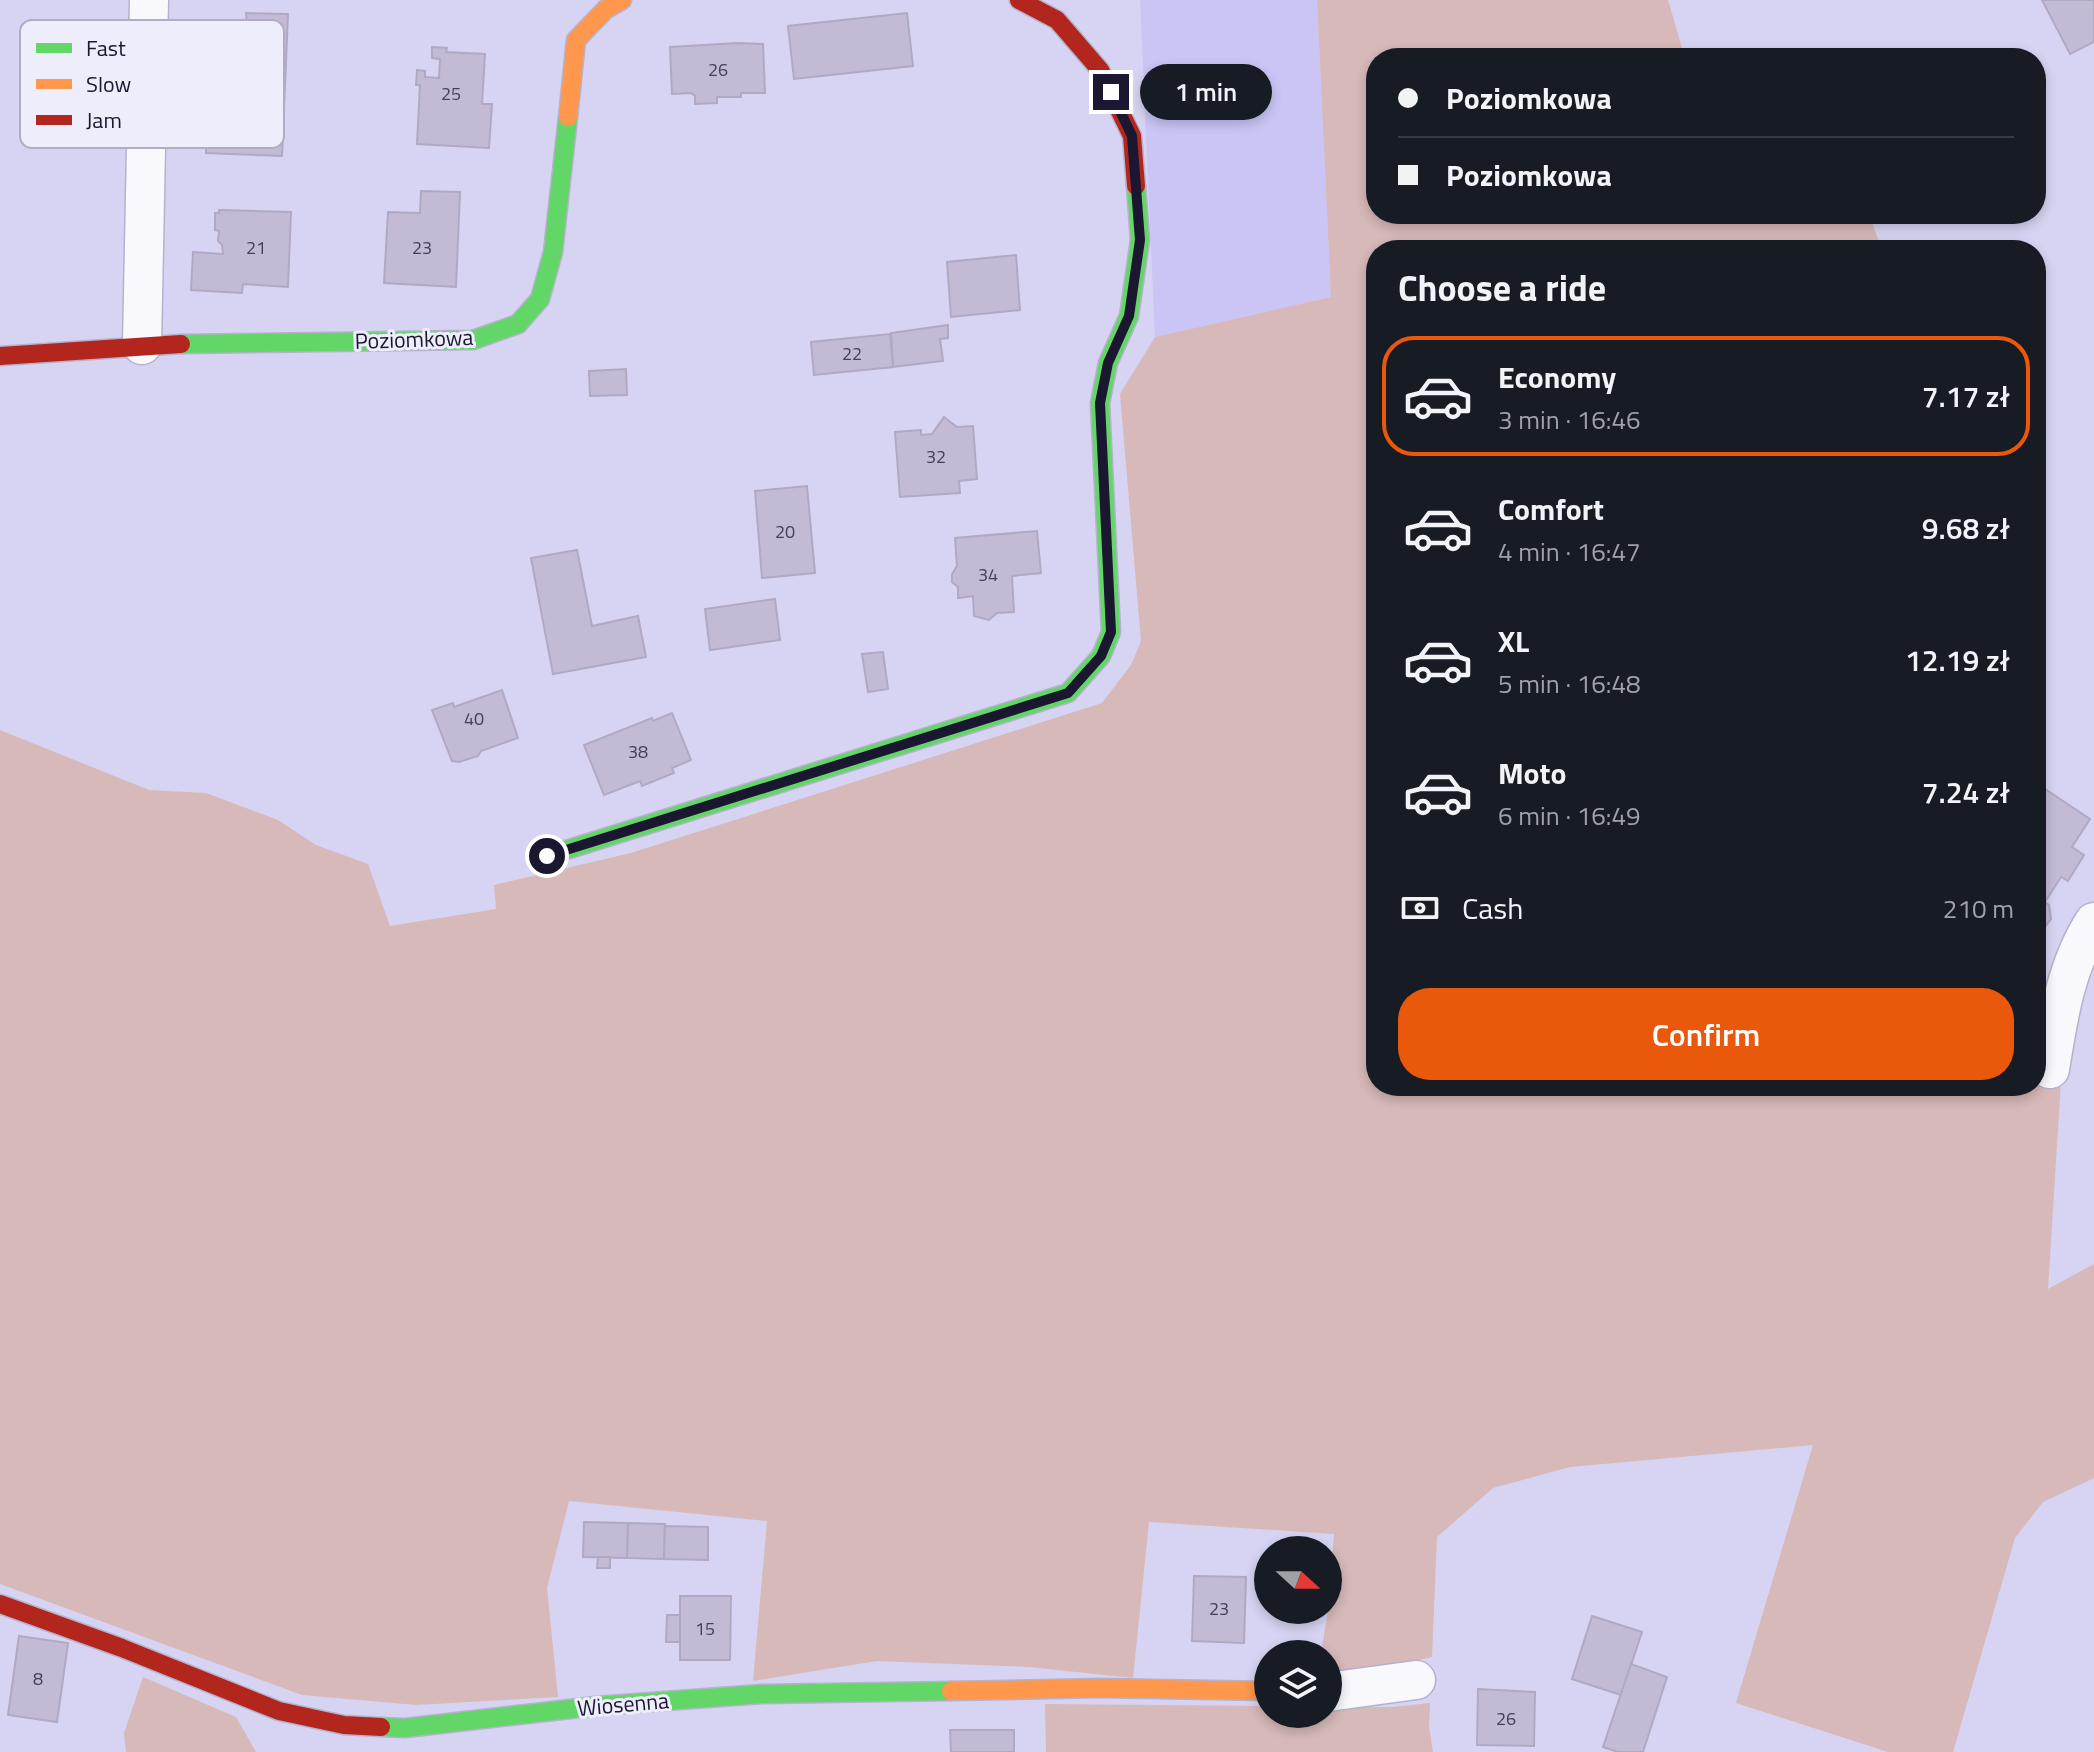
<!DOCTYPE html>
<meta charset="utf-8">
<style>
body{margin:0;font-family:"Titillium Web",sans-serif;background:#20242c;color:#f1f3f6;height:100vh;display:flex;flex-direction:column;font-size:30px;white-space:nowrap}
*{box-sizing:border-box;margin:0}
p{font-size:26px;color:#9ea1a6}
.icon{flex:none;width:44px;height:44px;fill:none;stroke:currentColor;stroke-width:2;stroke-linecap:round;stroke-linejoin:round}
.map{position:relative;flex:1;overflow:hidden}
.drawer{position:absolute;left:1366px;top:240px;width:680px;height:856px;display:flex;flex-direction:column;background:#171b24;border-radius:32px;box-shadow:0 4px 12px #0003}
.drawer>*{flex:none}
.hud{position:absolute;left:1366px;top:48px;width:680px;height:176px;border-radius:32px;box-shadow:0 4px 12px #0003;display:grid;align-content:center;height:176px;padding:0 32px;background:#171b24}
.needle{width:52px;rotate:111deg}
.buttons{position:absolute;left:1254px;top:1536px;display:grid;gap:16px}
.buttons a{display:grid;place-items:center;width:88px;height:88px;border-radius:50%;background:#171b24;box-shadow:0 4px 12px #0003;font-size:40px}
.end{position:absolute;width:36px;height:36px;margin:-18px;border:10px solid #1b1730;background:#fff;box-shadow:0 0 0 4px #fff}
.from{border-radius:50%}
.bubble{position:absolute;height:56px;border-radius:28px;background:#171b24;box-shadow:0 4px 12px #0003;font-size:26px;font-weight:600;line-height:56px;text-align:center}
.hud b{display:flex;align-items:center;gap:28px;height:76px;font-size:30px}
.hud b+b{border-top:2px solid #363941}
.hud i{width:20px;height:20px;background:#f1f3f6}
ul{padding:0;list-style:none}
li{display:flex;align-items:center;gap:24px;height:120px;margin:0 16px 12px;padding:0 16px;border:4px solid transparent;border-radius:32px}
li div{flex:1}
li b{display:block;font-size:30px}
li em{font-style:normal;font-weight:600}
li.on{border-color:#ea580c}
li>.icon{width:72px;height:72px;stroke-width:1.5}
h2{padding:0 32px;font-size:36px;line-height:96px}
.pay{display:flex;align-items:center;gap:20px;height:88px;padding:0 32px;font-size:30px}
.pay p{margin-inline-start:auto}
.button{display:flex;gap:16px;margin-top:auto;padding:16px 32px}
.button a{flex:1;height:92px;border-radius:32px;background:#ea580c;color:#fff;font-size:32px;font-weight:600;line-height:92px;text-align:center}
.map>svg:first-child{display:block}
.built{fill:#cac5f5}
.green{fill:#d6b9b8}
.building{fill:#c3bbd6;stroke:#b1a9c2;stroke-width:2}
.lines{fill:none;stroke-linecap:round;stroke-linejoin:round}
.street-casing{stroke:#b5b2cc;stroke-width:41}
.fast-casing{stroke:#b5b2cc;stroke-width:21}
.slow-casing{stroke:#b5b2cc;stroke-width:21}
.jam-casing{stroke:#b5b2cc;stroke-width:21}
.street{stroke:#f9f9fd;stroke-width:38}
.fast{stroke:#63d668;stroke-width:18}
.slow{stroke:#ff974d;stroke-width:18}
.jam{stroke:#b3261e;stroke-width:18}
.route{stroke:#1b1730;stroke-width:10}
.labels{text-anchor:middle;stroke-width:6;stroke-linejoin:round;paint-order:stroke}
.number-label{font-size:18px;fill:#45405a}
.street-label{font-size:22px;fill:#1b1730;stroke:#eeedfc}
.key{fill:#eeedfc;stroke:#afadbf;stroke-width:2}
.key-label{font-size:22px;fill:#1b1730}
</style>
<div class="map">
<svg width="2094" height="1752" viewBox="0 0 2094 1752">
<rect width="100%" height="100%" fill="#d6d4f2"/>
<polygon class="built" points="1140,0 1317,0 1331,297 1155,337"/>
<g class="green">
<polygon points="1317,0 1668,0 1685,58 1376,58 1376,214 1869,214 1882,250 1376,250 1376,1086 2036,1086 2036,1065 2061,1080 2048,1289 2094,1264 2094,1478 2043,1502 2015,1538 1953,1752 1888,1752 1736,1703 1813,1445 1570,1467 1493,1488 1437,1537 1432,1657 1328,1681 1328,1654 1321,1654 1328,1610 1334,1534 1149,1522 1133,1678 1029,1667 877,1661 753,1681 767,1521 569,1501 547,1588 558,1697 416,1705 302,1695 0,1584 0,730 149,790 206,793 278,820 316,845 368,864 390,926 496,909 494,885 631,853 1102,703 1131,665 1141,641 1120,394 1155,337 1331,297"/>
<polygon points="143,1677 236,1717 256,1752 126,1752 124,1733"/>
<polygon points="1430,1703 1429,1727 1433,1752 1046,1752 1045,1704 1268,1706 1268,1714 1328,1714 1328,1707 1393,1707"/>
</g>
<g class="building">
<polygon points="2042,0 2094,0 2094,42 2070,54"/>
<polygon points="246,13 288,14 282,156 206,153 207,88 220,87 223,21 247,24"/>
<polygon points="907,13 913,66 794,79 788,26"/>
<polygon points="738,43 763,44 765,93 741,93 741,97 717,97 717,103 695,104 695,96 691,93 672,94 670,47"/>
<polygon points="432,47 447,48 446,52 485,54 482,104 492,104 489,148 417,144 420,85 416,85 417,70 425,71 425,77 439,78 440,59 432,58"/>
<polygon points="421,191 460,192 456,287 384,283 388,212 420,213"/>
<polygon points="219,210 291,212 288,287 243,284 242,293 191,290 193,252 223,254 222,245 218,241 219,231 215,230 215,213 219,213"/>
<polygon points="1016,255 1020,310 951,317 947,262"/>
<polygon points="948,325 948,338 940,339 943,361 893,367 891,333"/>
<polygon points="890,334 893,367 814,375 811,342"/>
<polygon points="626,369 627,395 590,396 589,371"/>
<polygon points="944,417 957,427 973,426 977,479 959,481 960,493 900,497 895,432 921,430 921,435 932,434"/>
<polygon points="807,486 815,573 762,578 755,491"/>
<polygon points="1037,531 1041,573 1012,576 1014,612 997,613 989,620 974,616 973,596 958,598 958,587 952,582 952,574 957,566 955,538"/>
<polygon points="577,550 592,626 638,616 646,657 553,674 531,558"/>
<polygon points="775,599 780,640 710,650 705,609"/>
<polygon points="883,652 888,689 868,692 862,654"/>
<polygon points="502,690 518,738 481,751 478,756 459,762 452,761 432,710 453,703 454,707"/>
<polygon points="672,713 691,760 672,768 674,773 642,786 640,781 604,795 584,745 652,718 653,721"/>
<polygon points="2036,783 2090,819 2072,847 2084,855 2068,881 2061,877 2045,902 2049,905 2051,919 2044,928 2036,930"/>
<polygon points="584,1522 628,1523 627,1558 583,1557"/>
<polygon points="628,1523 665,1524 664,1559 627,1558"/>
<polygon points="665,1526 708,1527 708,1560 664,1559"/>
<polygon points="598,1557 610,1557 610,1568 597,1568"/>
<polygon points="1194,1576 1246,1577 1244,1643 1192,1641"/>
<polygon points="680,1596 731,1596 730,1660 680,1660"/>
<polygon points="667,1615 680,1615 680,1642 666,1642"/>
<polygon points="1592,1616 1642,1632 1621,1695 1572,1679"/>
<polygon points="19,1636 68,1643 57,1722 8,1715"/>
<polygon points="1631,1664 1667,1677 1643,1752 1618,1752 1603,1747"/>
<polygon points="1478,1689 1535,1692 1534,1746 1477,1745"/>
<polygon points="950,1730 1014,1730 1014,1752 951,1752"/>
</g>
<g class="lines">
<g class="street-casing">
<g id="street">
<polyline points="142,345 149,0"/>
<path d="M2050,1069c8,-50 16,-104 44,-147"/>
<polyline points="1328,1692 1416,1680"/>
</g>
</g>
<g class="fast-casing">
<g id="fast">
<polyline points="181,344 473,340 518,324 540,299 553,252 568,117"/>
<polyline points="547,856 1068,693 1101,656 1111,632 1100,403 1108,363 1129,316 1140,240 1136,186"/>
<polyline points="381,1727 405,1728 596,1706 762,1694 951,1691"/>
</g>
</g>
<g class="slow-casing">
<g id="slow">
<polyline points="568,117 576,40 606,9 622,0"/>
<polyline points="951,1691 1099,1688 1268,1691"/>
</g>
</g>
<g class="jam-casing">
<g id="jam">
<polyline points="1019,0 1057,20 1100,70 1132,136 1136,186"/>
<polyline points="0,356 181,344"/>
<polyline points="0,1604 122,1648 279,1711 344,1725 381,1727"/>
</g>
</g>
<use href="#street" class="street"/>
<use href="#fast" class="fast"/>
<use href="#slow" class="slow"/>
<use href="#jam" class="jam"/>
</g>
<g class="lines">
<polyline class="route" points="547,856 1068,693 1101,656 1111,632 1100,403 1108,363 1129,316 1140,240 1132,136 1111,92"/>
</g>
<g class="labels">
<g class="number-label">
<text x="718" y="76">26</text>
<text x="451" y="100">25</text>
<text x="256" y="254">21</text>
<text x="422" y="254">23</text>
<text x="852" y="360">22</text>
<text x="936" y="463">32</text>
<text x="785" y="538">20</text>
<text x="988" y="581">34</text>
<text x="474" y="725">40</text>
<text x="638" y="758">38</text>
<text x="1219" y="1615">23</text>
<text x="705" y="1635">15</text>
<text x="38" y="1685">8</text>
<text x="1506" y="1725">26</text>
</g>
<g class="street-label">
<text transform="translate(414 339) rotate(-2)" y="8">Poziomkowa</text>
<text transform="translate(623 1704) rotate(-5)" y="8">Wiosenna</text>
</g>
</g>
<rect x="20" y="20" width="264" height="128" rx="12" class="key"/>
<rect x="36" y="43" width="36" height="10" fill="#63d668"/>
<rect x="36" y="79" width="36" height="10" fill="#ff974d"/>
<rect x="36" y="115" width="36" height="10" fill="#b3261e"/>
<g class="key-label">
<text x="86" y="56">Fast</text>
<text x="86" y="92">Slow</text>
<text x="86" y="128">Jam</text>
</g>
</svg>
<div class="buttons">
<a><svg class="needle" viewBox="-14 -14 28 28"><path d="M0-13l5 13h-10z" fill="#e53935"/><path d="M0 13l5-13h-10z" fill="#9ea1a6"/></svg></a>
<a><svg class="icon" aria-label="layers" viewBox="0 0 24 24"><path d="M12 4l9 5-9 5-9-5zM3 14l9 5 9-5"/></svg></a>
</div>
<i class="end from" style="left:547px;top:856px"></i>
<i class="end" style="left:1111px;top:92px"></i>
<div class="bubble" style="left:1140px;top:64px;width:132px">1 min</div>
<div class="hud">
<b><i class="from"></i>Poziomkowa</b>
<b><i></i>Poziomkowa</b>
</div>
<section class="drawer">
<h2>Choose a ride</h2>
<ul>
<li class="on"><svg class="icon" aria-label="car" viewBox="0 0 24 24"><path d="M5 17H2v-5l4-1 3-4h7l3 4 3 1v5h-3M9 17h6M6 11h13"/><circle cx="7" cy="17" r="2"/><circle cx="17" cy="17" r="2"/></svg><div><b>Economy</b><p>3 min · 16:46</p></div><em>7.17 zł</em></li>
<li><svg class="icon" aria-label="car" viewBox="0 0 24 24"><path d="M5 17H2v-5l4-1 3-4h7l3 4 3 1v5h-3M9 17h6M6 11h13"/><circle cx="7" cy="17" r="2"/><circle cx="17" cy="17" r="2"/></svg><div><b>Comfort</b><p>4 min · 16:47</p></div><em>9.68 zł</em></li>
<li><svg class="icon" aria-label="car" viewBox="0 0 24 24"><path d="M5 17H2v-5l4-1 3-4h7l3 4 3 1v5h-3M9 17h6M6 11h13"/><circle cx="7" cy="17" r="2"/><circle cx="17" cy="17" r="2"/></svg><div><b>XL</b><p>5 min · 16:48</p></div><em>12.19 zł</em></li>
<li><svg class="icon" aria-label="car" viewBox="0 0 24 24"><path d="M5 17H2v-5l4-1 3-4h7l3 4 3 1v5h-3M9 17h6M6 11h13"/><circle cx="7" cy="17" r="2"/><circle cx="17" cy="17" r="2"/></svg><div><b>Moto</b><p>6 min · 16:49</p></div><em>7.24 zł</em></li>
</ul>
<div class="pay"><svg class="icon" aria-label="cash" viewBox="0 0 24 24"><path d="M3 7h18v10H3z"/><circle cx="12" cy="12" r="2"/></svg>Cash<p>210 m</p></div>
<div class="button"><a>Confirm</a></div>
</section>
</div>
